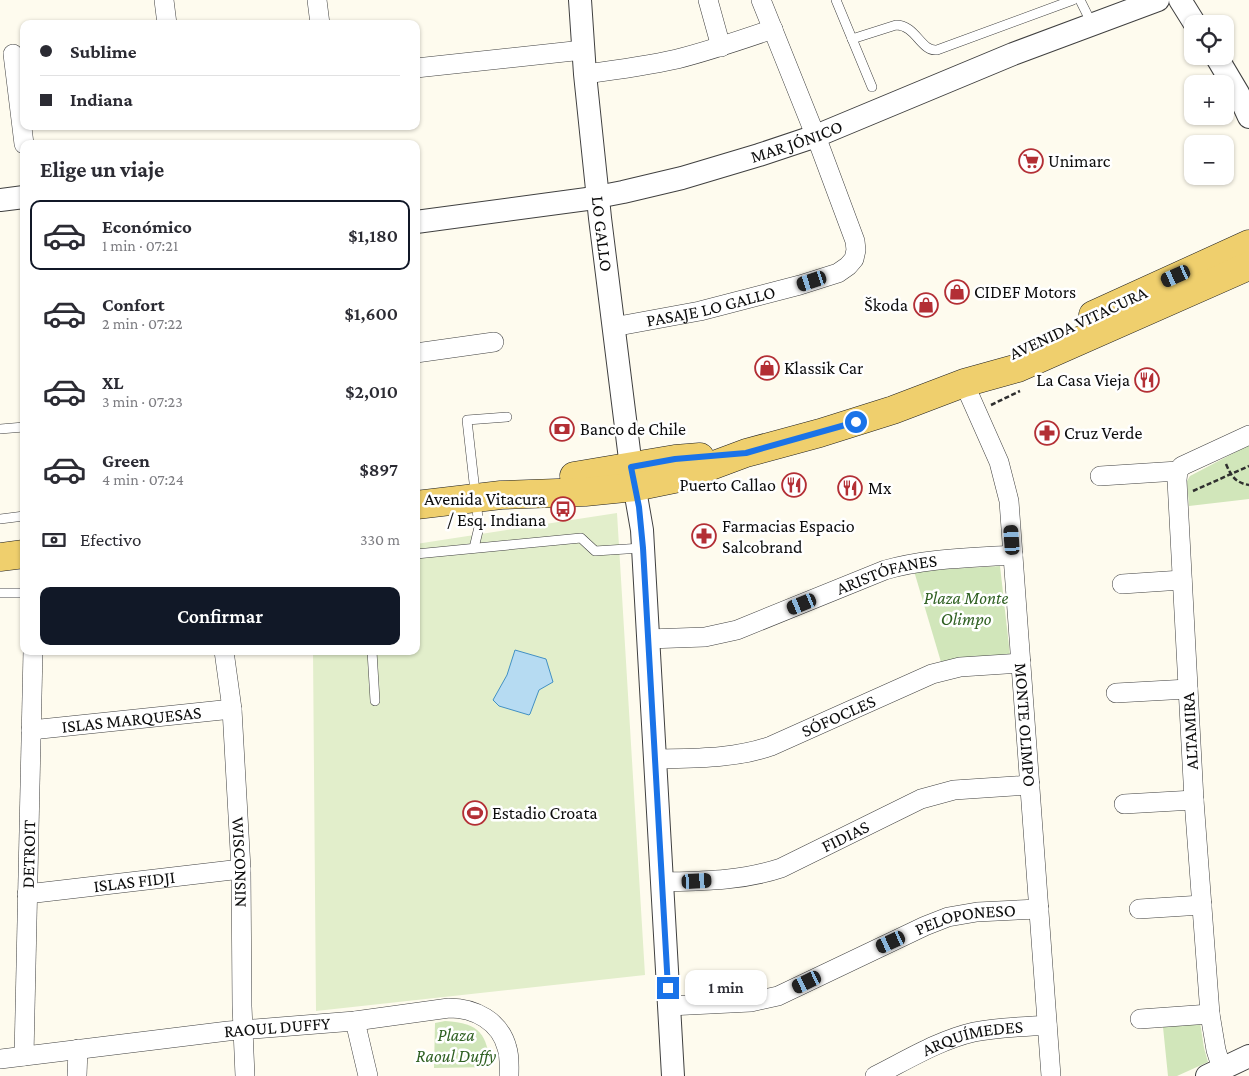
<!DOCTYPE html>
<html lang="es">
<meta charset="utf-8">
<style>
body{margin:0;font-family:"Crimson Pro",serif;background:#f7f7f7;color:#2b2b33;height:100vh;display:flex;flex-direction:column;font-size:19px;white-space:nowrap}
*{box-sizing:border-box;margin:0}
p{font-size:16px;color:#7c7c81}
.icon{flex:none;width:28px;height:28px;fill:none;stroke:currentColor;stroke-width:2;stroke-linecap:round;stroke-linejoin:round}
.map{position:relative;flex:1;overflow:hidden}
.drawer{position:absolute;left:20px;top:140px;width:400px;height:515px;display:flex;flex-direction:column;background:#fff;border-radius:10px;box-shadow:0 1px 4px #0004}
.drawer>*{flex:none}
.guide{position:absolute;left:20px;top:20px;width:400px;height:110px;border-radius:10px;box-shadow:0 1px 4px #0004;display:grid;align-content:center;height:110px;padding:0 20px;background:#fff}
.fabs{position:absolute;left:1184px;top:15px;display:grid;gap:10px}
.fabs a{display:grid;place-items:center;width:50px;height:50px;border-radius:10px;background:#fff;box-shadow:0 1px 4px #0004;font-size:25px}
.end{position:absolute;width:22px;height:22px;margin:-11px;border:6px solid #1a73e8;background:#fff;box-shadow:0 0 0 2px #fff}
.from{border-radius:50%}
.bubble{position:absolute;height:35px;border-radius:10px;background:#fff;box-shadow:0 1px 4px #0004;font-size:16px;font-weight:600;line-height:35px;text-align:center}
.car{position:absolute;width:15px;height:30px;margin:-15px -8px;border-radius:6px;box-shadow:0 0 4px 1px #0007;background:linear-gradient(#222 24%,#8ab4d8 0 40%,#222 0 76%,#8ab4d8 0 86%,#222 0)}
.guide b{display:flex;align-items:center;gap:18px;height:48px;font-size:19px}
.guide b+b{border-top:1px solid #e1e1e2}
.guide i{width:12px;height:12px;background:#2b2b33}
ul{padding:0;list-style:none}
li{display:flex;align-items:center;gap:15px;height:70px;margin:0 10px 8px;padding:0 10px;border:2px solid transparent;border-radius:10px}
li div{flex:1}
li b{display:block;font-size:19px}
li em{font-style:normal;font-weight:600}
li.on{border-color:#111827}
li>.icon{width:45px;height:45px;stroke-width:1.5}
h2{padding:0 20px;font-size:22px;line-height:60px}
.pay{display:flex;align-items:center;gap:12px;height:55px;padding:0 20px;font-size:19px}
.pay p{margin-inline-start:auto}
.action{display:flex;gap:10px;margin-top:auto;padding:10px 20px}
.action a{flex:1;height:58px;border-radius:10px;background:#111827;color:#fff;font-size:20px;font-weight:600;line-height:58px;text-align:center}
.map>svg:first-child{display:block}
.green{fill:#d1e6ba}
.pitch{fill:#e2eecb}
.water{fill:#b6dbf2;stroke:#4290c3}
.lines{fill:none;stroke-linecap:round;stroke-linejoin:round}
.service-casing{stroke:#404040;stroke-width:10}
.minor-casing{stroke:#404040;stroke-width:20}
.tertiary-casing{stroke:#404040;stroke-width:24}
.primary-casing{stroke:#1e1e1e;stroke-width:29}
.path{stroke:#2f2f2f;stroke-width:2.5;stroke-dasharray:5 2.5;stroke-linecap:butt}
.service{stroke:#fff;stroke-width:9}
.minor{stroke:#fff;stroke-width:19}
.tertiary{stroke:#fff;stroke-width:22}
.primary{stroke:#efcf6d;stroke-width:28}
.route{stroke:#1a73e8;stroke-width:6}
.labels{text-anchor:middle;stroke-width:5;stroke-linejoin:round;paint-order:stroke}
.street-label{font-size:18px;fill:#0d0d0d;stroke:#fff}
.poi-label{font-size:18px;fill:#0d0d0d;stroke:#fff;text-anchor:start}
.park-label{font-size:18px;font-style:italic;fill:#2f6022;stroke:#fff}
</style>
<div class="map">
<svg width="1249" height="1076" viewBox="0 0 1249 1076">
<rect width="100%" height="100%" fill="#fefbee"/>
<g class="green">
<polygon points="1249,445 1249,499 1189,506 1187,481 1190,476"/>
<polygon points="1000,566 1010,655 941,662 914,571"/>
<path d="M445,1021c36,2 41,13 46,46l-57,1 1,-45z"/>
<polygon points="1200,1022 1204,1048 1208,1062 1177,1076 1168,1076 1163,1027"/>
</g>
<polygon class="pitch" points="617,513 645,975 316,1011 313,651 416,651 416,544"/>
<polygon class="water" points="515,650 546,659 553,682 539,690 530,714 529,715 499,706 493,700 507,675"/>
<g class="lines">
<g class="service-casing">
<g id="service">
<polyline points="836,0 872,87"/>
<polyline points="1080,0 1092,24"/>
<path d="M852,39l44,-14c20,0 25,27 41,25l136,-50"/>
<polyline points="0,429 24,427"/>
<polyline points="0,519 24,516"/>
<polyline points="474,548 479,527 467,420 507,417"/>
<polyline points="416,554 581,538 595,551 642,548"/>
<polyline points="0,593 24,593"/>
<polyline points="372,651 375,701"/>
</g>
</g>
<g class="minor-casing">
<g id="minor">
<polyline points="164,0 167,24"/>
<polyline points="317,0 320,24"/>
<polyline points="708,0 721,47"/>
<polyline points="13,54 24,144"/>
<polyline points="416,68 583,50"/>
<path d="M585,74c31,-4 61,-8 92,-15 32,-8 64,-19 96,-30"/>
<path id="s1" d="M613,327l87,-16 100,-26 38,-12 10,-7 6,-7 2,-9 -1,-9 -35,-94 -59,-147"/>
<polyline points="416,353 494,342"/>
<path id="s2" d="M964,383l35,79 10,39 42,575"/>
<polyline points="1100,476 1178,471"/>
<polyline points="1122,584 1182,580"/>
<path id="s3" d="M648,639l57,-2 32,-7 148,-60c42,-12 85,-12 128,-15"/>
<path id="s4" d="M224,651l8,58 9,160 1,137 3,70"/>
<polyline points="1116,693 1188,689"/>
<path id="s5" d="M31,730l201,-21"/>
<path id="s6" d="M655,759c39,-1 79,0 116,-13l161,-72 28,-7 61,-4"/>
<polyline points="1124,804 1194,800"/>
<path id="s7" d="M662,882c40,-1 80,-1 119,-14l140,-69 33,-9 76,-5"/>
<path id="s8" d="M27,894l214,-25"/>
<polyline points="1139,909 1202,905"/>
<path id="s9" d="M669,1006l82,-4 27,-6 147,-70 23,-9 29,-5 62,-3"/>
<polyline points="1140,1019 1210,1014"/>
<polyline points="355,1021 368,1076"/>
<path id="s10" d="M24,1056l9,-405"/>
<path id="s11" d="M0,1059l228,-28 127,-10 94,-13c26,0 51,13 58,40 3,9 2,19 2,28"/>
<polyline points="1222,1069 1216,1050 1210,1014 1194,800 1177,480 1178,471 1182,466 1249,435"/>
<polyline points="77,1076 78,1049"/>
<path id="s12" d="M875,1076c32,-16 64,-36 99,-44 24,-5 49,-5 73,-7"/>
</g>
</g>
<g class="tertiary-casing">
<g id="tertiary">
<path id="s13" d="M580,0l5,74 15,144 31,249 11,63 31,546"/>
<polyline points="1180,0 1195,24"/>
<polyline points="1216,56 1238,93 1249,117"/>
<polyline points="0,200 24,197"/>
<path id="s14" d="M416,222l171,-23 36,-7 59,-14 77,-23 57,-19 197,-82 145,-54"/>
<polyline points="1207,1076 1249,1056"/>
</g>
</g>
<g class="primary-casing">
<g id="primary">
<polyline points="1093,315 1249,244"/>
<polyline points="574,476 675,459 700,457"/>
<polyline points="416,505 501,495 585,492 635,487 679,478 746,453 820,433 893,410 964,383 1018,368 1249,266"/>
<polyline points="0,557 24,554"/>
</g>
</g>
<g class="path">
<polyline points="991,405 1020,391"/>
<path d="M1226,464c5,12 10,19 23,21"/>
<polyline points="1193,491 1249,466"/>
</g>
<use href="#service" class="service"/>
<use href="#minor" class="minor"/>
<use href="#tertiary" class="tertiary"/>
<use href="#primary" class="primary"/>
</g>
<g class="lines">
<polyline class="route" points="668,988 643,548 639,507 631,467 675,459 746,453 856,422"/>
</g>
<defs>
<g id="supermarket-ring" transform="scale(1.25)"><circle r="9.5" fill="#fff" stroke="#b32f35" stroke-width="1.5"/><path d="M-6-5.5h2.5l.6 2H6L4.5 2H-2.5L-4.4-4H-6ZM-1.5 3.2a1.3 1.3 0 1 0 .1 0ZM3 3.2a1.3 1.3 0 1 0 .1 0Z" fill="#b32f35"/></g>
<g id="shop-ring" transform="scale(1.25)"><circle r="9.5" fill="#fff" stroke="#b32f35" stroke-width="1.5"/><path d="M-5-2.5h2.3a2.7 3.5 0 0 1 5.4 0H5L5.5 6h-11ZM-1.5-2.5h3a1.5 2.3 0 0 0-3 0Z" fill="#b32f35"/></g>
<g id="restaurant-ring" transform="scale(1.25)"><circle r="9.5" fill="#fff" stroke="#b32f35" stroke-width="1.5"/><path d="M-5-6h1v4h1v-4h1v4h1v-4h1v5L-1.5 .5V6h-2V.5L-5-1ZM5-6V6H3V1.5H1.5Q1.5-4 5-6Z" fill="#b32f35"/></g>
<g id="bank-ring" transform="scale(1.25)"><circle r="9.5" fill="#fff" stroke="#b32f35" stroke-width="1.5"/><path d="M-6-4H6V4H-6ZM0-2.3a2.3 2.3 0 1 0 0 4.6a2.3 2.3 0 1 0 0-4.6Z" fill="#b32f35"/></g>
<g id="pharmacy-ring" transform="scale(1.25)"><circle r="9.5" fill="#fff" stroke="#b32f35" stroke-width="1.5"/><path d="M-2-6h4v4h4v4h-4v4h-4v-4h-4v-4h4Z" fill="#b32f35"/></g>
<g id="bus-ring" transform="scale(1.25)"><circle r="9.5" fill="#fff" stroke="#b32f35" stroke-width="1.5"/><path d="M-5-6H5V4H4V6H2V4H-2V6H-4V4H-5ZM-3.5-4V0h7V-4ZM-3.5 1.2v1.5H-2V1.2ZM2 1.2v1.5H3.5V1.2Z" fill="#b32f35"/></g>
<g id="stadium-ring" transform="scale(1.25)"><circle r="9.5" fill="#fff" stroke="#b32f35" stroke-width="1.5"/><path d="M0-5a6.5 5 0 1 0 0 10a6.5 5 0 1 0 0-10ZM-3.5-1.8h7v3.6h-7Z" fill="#b32f35"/></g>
</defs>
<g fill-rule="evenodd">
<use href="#supermarket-ring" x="1031" y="161"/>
<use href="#shop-ring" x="957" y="292"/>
<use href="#shop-ring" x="926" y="305"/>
<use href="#shop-ring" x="767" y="368"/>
<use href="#restaurant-ring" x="1147" y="380"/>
<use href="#bank-ring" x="562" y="429"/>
<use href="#pharmacy-ring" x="1047" y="433"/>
<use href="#restaurant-ring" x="794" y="485"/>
<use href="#restaurant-ring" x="850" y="488"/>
<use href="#bus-ring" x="563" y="509"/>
<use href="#pharmacy-ring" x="704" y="536"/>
<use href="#stadium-ring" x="475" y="813"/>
</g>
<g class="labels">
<g class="street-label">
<text dy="6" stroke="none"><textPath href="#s14" startOffset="390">MAR JÓNICO</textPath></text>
<text dy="6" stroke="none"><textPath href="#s13" startOffset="235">LO GALLO</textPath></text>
<text dy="6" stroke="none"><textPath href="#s1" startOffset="100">PASAJE LO GALLO</textPath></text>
<text transform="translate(1078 323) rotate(-25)" y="6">AVENIDA VITACURA</text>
<text dy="6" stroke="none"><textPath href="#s3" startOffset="250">ARISTÓFANES</textPath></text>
<text dy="6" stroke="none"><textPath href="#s6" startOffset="191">SÓFOCLES</textPath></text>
<text dy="6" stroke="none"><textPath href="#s5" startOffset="101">ISLAS MARQUESAS</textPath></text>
<text dy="6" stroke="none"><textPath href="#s2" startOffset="351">MONTE OLIMPO</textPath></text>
<text transform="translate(1190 731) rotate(-93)" y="6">ALTAMIRA</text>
<text dy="6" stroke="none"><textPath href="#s7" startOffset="192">FIDIAS</textPath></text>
<text dy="6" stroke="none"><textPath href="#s10" startOffset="202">DETROIT</textPath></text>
<text dy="6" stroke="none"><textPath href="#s4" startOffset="212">WISCONSIN</textPath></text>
<text dy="6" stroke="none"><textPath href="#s8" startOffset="108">ISLAS FIDJI</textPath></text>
<text dy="6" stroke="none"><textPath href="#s9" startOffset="314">PELOPONESO</textPath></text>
<text dy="6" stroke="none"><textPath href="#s11" startOffset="279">RAOUL DUFFY</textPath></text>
<text dy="6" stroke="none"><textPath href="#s12" startOffset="106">ARQUÍMEDES</textPath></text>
</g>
<g class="poi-label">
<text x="1048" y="167">Unimarc</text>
<text x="974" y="298">CIDEF Motors</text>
<text x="908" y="311" text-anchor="end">Škoda</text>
<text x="784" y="374">Klassik Car</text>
<text x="1130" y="386" text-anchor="end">La Casa Vieja</text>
<text x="580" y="435">Banco de Chile</text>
<text x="1064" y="439">Cruz Verde</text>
<text x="776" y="491" text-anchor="end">Puerto Callao</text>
<text x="868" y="494">Mx</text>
<text x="546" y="505" text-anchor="end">Avenida Vitacura<tspan x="546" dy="21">/ Esq. Indiana</tspan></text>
<text x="722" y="532">Farmacias Espacio<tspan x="722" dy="21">Salcobrand</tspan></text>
<text x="492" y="819">Estadio Croata</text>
</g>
<g class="park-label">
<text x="966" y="604">Plaza Monte<tspan x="966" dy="21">Olimpo</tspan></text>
<text x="456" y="1041">Plaza<tspan x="456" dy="21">Raoul Duffy</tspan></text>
</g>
</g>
</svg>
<div class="fabs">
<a><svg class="icon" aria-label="locate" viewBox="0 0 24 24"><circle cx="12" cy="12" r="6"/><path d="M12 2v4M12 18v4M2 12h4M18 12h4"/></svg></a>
<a>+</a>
<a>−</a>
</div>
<i class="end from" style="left:856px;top:422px"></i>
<i class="end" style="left:668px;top:988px"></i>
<div class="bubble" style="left:685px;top:970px;width:82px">1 min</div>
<i class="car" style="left:1176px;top:276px;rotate:246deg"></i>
<i class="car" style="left:812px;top:281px;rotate:252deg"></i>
<i class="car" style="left:1012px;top:540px;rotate:356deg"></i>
<i class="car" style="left:802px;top:604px;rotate:248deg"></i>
<i class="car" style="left:697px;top:881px;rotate:87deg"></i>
<i class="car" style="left:891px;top:942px;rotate:245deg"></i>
<i class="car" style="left:807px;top:982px;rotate:244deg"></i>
<div class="guide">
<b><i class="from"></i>Sublime</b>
<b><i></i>Indiana</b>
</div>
<section class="drawer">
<h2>Elige un viaje</h2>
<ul>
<li class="on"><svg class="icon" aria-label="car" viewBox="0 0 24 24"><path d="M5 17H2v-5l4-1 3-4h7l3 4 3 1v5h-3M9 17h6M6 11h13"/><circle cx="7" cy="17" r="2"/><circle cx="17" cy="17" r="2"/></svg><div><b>Económico</b><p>1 min · 07:21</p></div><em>$1,180</em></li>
<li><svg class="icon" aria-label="car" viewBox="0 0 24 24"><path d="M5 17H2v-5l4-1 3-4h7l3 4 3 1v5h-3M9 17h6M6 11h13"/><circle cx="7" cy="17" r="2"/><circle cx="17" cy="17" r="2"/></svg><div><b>Confort</b><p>2 min · 07:22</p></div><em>$1,600</em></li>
<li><svg class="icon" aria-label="car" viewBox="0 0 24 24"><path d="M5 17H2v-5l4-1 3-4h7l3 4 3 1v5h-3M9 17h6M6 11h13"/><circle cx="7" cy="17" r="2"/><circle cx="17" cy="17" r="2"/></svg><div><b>XL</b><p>3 min · 07:23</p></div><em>$2,010</em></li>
<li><svg class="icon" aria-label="car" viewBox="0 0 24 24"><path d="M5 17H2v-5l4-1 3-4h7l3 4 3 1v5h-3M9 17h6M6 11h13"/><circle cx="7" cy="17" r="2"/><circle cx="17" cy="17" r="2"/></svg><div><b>Green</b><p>4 min · 07:24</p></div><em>$897</em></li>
</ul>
<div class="pay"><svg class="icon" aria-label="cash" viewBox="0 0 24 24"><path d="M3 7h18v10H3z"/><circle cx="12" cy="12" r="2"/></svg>Efectivo<p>330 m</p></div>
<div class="action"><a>Confirmar</a></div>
</section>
</div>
